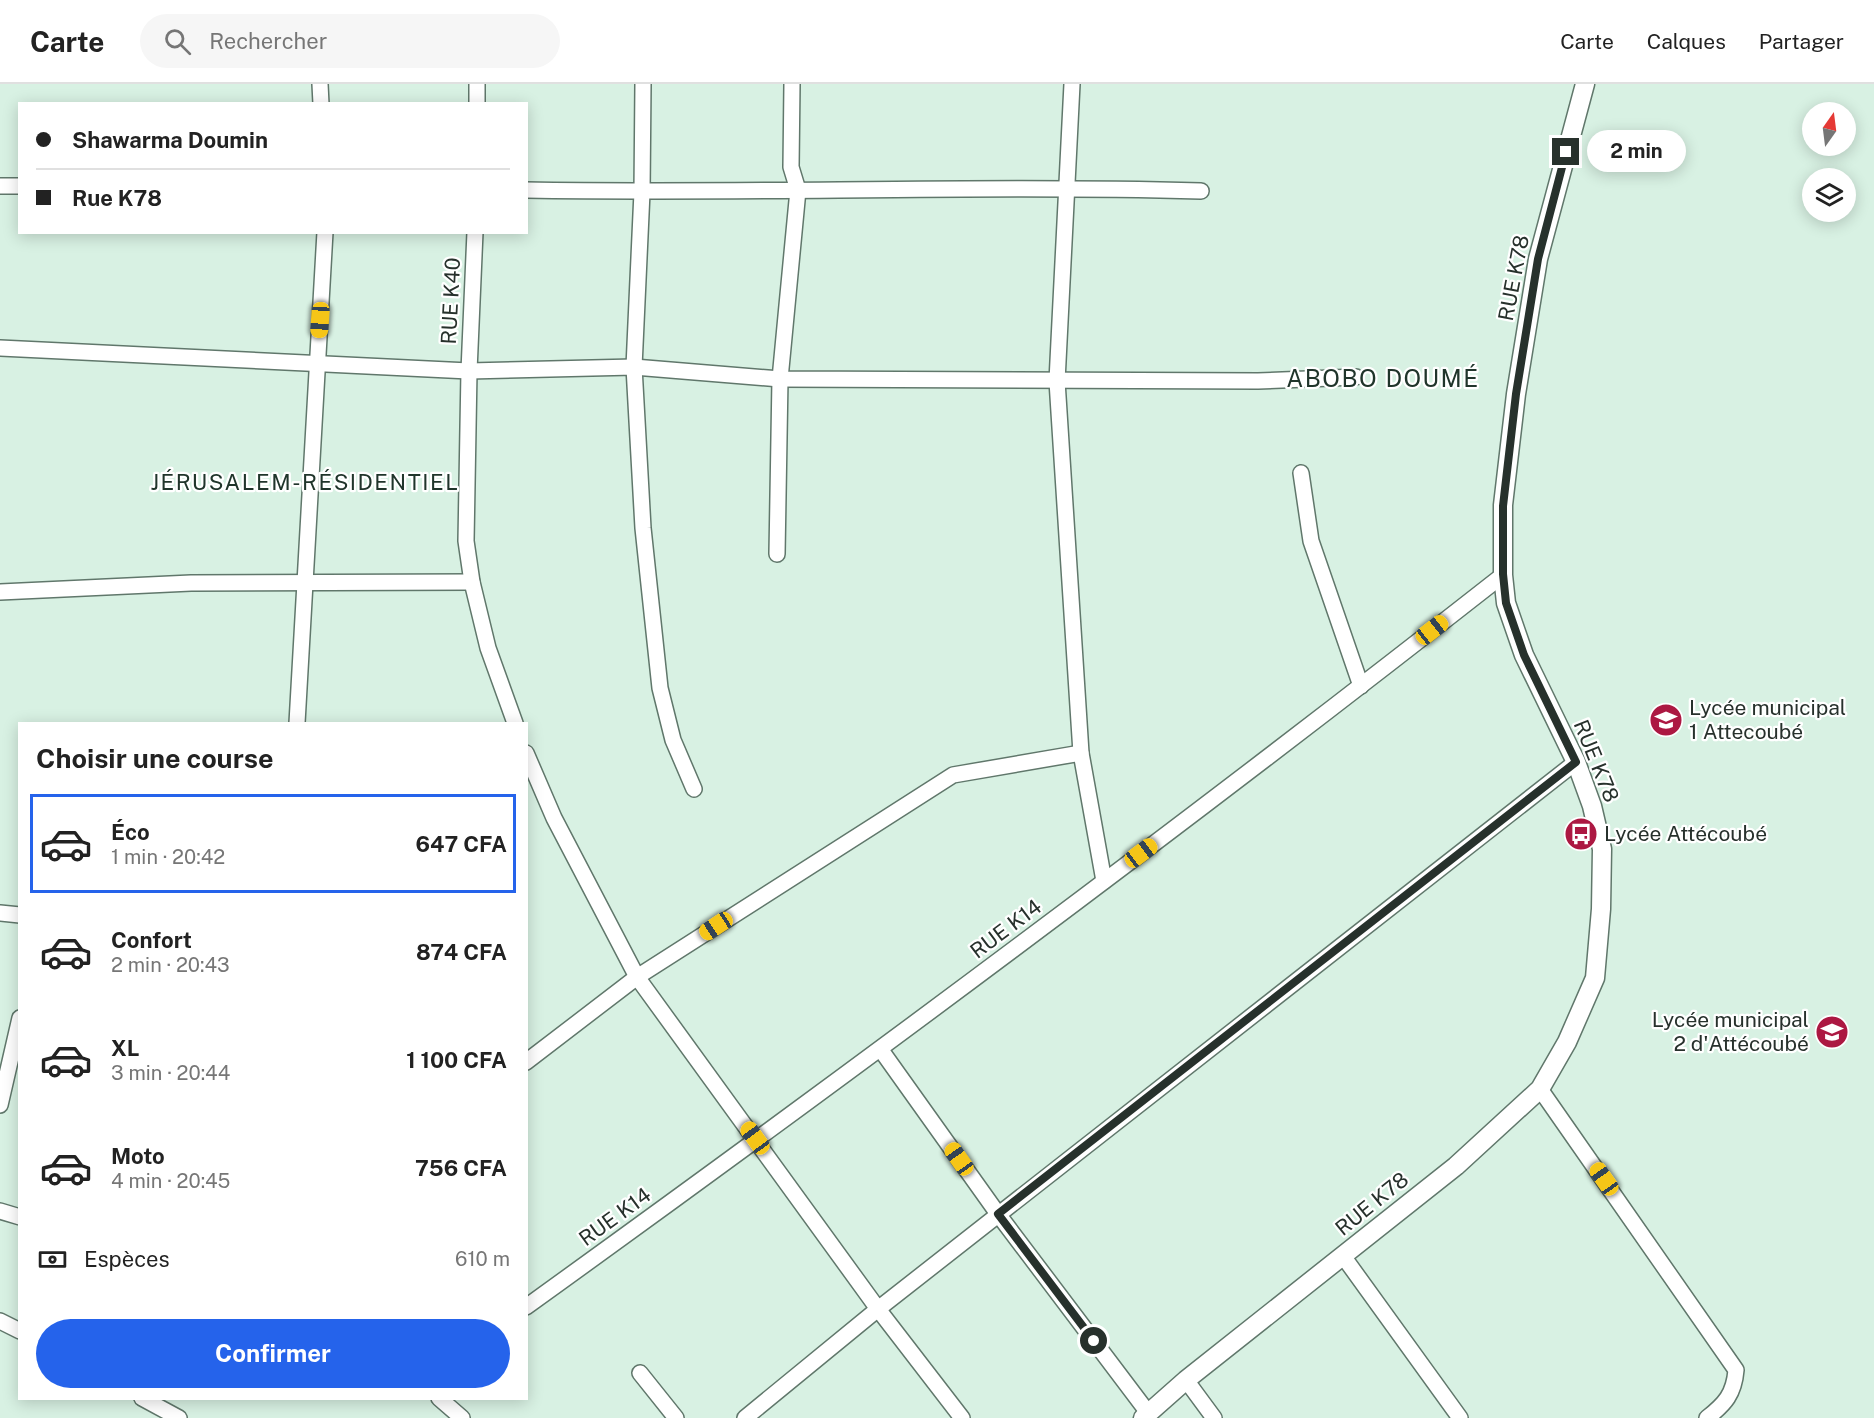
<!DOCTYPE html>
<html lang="fr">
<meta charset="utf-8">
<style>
body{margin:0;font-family:"Public Sans",sans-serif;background:#f6f6f6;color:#222;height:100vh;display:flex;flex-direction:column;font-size:22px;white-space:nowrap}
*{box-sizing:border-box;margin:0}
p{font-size:20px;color:#767676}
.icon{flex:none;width:33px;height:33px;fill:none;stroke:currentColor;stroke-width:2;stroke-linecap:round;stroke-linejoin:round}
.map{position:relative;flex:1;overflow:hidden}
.details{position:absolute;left:18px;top:638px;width:510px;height:678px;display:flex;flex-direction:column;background:#fff;border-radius:0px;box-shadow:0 3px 15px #0003}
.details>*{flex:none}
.guide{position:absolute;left:18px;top:18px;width:510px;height:132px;border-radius:0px;box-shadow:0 3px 15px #0003;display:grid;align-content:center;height:132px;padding:0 18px;background:#fff}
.needle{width:39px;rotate:14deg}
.fabs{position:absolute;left:1802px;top:18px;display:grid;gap:12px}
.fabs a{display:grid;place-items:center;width:54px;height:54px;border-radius:50%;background:#fff;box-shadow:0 3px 15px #0003;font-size:30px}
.end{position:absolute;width:27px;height:27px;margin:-14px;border:8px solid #27312c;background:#fff;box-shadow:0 0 0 3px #fff}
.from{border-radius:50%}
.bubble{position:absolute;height:42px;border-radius:21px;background:#fff;box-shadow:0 3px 15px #0003;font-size:20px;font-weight:700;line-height:42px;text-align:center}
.car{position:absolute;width:18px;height:36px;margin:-18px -9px;border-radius:8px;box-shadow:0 0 4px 2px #0007;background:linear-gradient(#f5c518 24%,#345 0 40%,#f5c518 0 76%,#345 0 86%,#f5c518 0)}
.guide b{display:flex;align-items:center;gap:21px;height:57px;font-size:22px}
.guide b+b{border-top:2px solid #e0e0e0}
.guide i{width:15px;height:15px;background:#222}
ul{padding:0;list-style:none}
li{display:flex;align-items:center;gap:18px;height:99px;margin:0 12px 9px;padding:0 6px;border:3px solid transparent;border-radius:0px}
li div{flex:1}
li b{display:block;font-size:22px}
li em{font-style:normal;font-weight:700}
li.on{border-color:#2563eb}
li>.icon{width:54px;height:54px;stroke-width:1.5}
h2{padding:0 18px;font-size:27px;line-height:72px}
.pay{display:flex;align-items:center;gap:15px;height:66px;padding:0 18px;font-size:22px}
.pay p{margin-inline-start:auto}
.button{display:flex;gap:12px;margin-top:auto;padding:12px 18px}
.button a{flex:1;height:69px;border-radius:36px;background:#2563eb;color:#fff;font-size:24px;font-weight:700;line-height:69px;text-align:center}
header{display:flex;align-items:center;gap:36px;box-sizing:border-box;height:84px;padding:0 30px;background:#fff;border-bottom:2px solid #e0e0e0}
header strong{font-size:28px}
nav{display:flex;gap:33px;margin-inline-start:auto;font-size:21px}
.search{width:420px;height:54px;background:#f6f6f6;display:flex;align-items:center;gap:15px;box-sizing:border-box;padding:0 21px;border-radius:33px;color:#767676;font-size:22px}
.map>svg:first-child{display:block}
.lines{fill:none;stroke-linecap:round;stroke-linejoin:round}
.minor-casing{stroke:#60776b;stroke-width:18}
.tertiary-casing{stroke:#60776b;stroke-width:21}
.minor{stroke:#fff;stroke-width:15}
.tertiary{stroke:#fff;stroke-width:18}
.route{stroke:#27312c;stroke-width:8}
.labels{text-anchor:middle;stroke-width:4.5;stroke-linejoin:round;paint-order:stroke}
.street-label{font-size:21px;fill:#27312c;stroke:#fff}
.poi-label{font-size:21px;fill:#27312c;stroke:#fff;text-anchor:start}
.neighbourhood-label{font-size:22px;letter-spacing:1.5px;fill:#20352b;stroke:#fff}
.quarter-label{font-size:24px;letter-spacing:1.5px;fill:#20352b;stroke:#fff}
</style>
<header>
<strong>Carte</strong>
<div class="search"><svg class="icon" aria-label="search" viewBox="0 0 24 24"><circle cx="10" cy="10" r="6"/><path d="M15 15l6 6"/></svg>Rechercher</div>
<nav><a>Carte</a><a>Calques</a><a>Partager</a></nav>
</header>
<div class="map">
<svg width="1874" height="1334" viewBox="0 0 1874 1334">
<rect width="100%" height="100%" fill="#d8f1e3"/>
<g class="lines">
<g class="minor-casing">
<g id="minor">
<polyline points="320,0 321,20"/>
<polyline points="477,0 477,20"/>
<polyline points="643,0 642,108 634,283 643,444 660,604 673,656 694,705"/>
<polyline points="1072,0 1057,297 1081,669 1104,797"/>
<polyline points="0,102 20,102"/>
<path d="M526,106c225,4 450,-5 675,1"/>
<polyline points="475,148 469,287 466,457 472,498 488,564 515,639"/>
<polyline points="0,264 469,287 634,283 780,295 1258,297 1356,293"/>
<polyline points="1301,389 1311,457 1361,602"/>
<polyline points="777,470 780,295 798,106 791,83 792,0"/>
<polyline points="0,508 191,499 472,498"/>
<polyline points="297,639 325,148"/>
<polyline points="526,669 554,734 637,893 878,1225 962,1334"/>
<polyline points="0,829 20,831"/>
<polyline points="881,966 998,1130 1149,1330"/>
<polyline points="526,978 637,893 953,691 1081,669"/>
<path d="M1540,1005l196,281c-2,24 -11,34 -29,48"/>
<polyline points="0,1021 20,934"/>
<polyline points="0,1127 20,1133"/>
<polyline points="1343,1172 1460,1334"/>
<path d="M526,1223c330,-238 657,-481 977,-732"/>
<polyline points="0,1237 20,1247"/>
<polyline points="640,1289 676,1334"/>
<polyline points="1186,1296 1214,1334"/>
<polyline points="142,1314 179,1334"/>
<polyline points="439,1314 462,1334"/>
<polyline points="745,1334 878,1225 1576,678"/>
</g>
</g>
<g class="tertiary-casing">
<polyline id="tertiary" points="1143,1334 1186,1296 1456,1082 1540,1005 1567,958 1595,894 1601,825 1602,765 1592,722 1576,678 1524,571 1506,519 1503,491 1503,421 1516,310 1538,175 1585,0"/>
</g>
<use href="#minor" class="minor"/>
<use href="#tertiary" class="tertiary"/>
</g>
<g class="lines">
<polyline class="route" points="1094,1257 998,1130 1576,678 1524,571 1506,519 1503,490 1503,422 1516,310 1538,175 1566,68"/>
</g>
<defs>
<g id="school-disc" transform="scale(1.725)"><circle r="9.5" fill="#ac1842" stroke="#fff"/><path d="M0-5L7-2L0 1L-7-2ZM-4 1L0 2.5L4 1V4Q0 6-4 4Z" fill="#fff"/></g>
<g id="bus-disc" transform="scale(1.725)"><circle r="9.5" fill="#ac1842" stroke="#fff"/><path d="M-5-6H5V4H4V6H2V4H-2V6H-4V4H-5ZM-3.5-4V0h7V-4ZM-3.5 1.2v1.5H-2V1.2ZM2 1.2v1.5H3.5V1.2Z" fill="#fff"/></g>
</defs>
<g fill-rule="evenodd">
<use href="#school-disc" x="1666" y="636"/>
<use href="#bus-disc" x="1581" y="750"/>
<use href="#school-disc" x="1832" y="948"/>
</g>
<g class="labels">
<g class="street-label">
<text transform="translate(1514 194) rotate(-79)" y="7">RUE K78</text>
<text transform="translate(451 217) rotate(-87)" y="7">RUE K40</text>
<text transform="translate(1596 677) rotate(68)" y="7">RUE K78</text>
<text transform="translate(1006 845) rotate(-37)" y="7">RUE K14</text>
<text transform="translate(1372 1120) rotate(-39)" y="7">RUE K78</text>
<text transform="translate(615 1133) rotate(-36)" y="7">RUE K14</text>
</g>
<g class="poi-label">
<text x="1689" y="631">Lycée municipal<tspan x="1689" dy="24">1 Attecoubé</tspan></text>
<text x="1604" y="757">Lycée Attécoubé</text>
<text x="1809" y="943" text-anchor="end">Lycée municipal<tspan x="1809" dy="24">2 d'Attécoubé</tspan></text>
</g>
<g class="neighbourhood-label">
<text x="305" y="406">JÉRUSALEM-RÉSIDENTIEL</text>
</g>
<g class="quarter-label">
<text x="1383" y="303">ABOBO DOUMÉ</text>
</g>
</g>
</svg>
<div class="fabs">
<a><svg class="needle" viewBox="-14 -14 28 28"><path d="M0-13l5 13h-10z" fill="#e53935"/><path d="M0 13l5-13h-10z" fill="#767676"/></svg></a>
<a><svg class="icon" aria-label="layers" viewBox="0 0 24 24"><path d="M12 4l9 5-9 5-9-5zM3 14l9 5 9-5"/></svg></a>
</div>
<i class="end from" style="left:1094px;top:1257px"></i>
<i class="end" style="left:1566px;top:68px"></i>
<div class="bubble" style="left:1587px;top:46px;width:99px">2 min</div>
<i class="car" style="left:320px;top:236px;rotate:184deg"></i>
<i class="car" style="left:1432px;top:546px;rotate:52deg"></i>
<i class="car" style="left:1141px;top:769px;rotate:53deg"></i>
<i class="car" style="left:716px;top:842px;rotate:237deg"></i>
<i class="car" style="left:755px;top:1054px;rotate:324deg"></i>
<i class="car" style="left:959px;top:1075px;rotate:325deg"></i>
<i class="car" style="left:1604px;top:1095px;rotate:325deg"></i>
<div class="guide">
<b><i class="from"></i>Shawarma Doumin</b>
<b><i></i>Rue K78</b>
</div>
<section class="details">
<h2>Choisir une course</h2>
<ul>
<li class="on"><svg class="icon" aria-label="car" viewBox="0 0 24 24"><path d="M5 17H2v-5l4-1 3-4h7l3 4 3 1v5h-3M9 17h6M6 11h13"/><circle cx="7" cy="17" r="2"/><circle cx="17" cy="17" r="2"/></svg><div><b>Éco</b><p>1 min · 20:42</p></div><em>647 CFA</em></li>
<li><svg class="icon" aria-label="car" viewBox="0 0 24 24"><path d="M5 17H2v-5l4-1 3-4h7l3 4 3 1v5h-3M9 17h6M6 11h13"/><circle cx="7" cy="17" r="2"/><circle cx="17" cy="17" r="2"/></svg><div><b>Confort</b><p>2 min · 20:43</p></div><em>874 CFA</em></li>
<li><svg class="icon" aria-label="car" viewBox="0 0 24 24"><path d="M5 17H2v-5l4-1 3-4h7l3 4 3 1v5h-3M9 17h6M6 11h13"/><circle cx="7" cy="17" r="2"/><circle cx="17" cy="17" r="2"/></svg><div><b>XL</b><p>3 min · 20:44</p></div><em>1 100 CFA</em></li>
<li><svg class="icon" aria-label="car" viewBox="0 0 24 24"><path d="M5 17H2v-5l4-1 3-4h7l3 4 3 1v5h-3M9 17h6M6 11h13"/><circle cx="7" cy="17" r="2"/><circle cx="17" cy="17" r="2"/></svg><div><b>Moto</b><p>4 min · 20:45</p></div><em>756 CFA</em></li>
</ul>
<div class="pay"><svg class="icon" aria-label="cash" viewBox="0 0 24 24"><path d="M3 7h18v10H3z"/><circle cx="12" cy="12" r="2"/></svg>Espèces<p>610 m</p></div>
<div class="button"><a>Confirmer</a></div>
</section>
</div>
